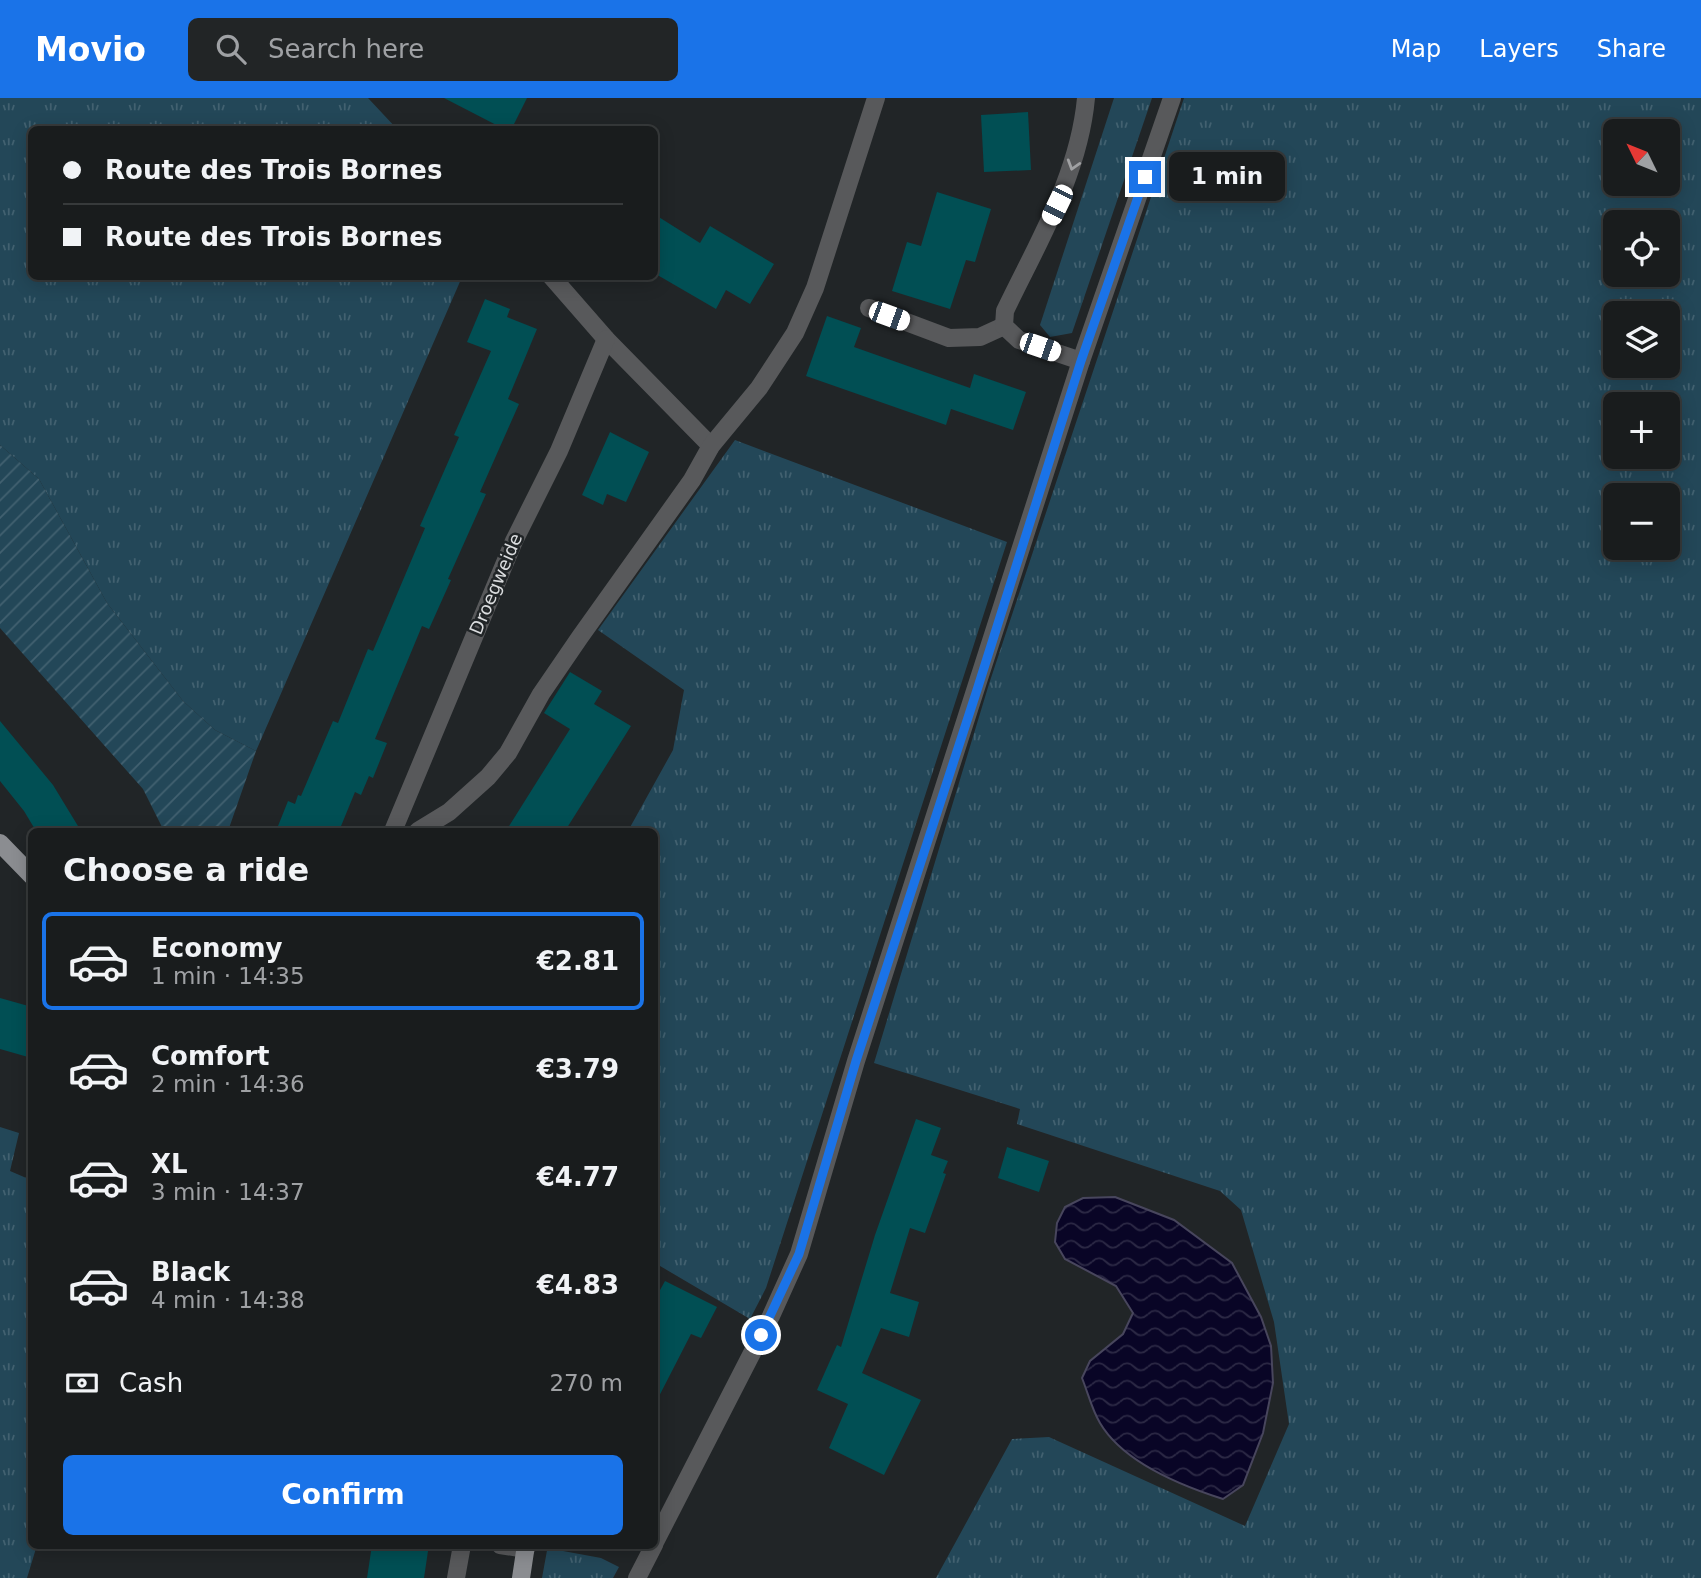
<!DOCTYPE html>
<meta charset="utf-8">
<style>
body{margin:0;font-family:"DejaVu Sans",sans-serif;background:#222526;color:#f1f3f6;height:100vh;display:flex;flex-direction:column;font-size:26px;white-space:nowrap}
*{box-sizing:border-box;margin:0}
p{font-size:23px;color:#9fa1a4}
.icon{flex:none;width:38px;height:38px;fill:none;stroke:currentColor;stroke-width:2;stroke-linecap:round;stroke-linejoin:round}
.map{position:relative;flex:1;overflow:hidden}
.side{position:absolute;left:28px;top:730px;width:630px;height:721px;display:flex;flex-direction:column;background:#191c1d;border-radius:10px;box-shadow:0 4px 18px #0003,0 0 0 2px #373a3b}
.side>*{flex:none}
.guide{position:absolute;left:28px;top:28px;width:630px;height:154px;border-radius:10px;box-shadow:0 4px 18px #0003,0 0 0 2px #373a3b;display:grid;align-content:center;height:154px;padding:0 35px;background:#191c1d}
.needle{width:46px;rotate:313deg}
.buttons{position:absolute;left:1603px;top:21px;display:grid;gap:14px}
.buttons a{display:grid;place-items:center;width:77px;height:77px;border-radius:10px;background:#191c1d;box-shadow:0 4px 18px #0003,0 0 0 2px #373a3b;font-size:35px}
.end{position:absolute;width:32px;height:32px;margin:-16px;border:9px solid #1a73e8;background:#fff;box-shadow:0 0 0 4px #fff}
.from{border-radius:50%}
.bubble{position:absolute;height:49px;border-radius:10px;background:#191c1d;box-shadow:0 4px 18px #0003,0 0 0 2px #373a3b;font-size:23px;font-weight:600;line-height:49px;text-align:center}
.car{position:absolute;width:21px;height:42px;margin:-21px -10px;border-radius:9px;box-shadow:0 0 5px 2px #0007;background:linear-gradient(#fff 24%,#345 0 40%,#fff 0 76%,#345 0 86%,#fff 0)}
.guide b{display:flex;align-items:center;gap:24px;height:66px;font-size:26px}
.guide b+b{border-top:2px solid #373a3b}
.guide i{width:18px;height:18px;background:#f1f3f6}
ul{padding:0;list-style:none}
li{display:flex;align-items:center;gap:21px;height:98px;margin:0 14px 10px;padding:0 21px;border:4px solid transparent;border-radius:10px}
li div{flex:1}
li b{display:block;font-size:26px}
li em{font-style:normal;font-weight:600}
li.current{border-color:#1a73e8}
li>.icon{width:63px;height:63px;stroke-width:1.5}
h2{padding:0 35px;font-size:32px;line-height:84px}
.pay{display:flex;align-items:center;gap:18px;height:77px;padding:0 35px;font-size:26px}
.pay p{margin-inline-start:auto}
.primary-button{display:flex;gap:14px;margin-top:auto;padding:14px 35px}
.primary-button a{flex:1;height:80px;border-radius:10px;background:#1a73e8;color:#fff;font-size:28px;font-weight:600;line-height:80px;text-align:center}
header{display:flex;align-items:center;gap:42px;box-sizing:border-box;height:98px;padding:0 35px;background:#1a73e8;color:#fff}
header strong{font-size:33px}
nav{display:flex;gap:38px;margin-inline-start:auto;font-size:24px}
.search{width:490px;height:63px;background:#222526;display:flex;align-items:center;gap:18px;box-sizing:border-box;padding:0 24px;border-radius:10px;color:#9fa1a4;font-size:26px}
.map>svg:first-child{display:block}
.grass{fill:url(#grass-tufts);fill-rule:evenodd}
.garden{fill:url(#garden-furrows)}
.water{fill:url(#water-waves);stroke:#48465d;stroke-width:2}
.building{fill:#014f54}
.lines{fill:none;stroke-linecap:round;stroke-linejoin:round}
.minor{stroke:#58595b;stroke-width:18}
.major{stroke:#8b8d91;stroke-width:18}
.oneway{stroke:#a0a1a3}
.route{stroke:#1a73e8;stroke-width:9}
.labels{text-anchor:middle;stroke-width:5;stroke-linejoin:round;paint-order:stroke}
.street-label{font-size:18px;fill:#dadcde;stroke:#212527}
</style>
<header>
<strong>Movio</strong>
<div class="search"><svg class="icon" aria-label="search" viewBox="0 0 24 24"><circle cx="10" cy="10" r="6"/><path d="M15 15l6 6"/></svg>Search here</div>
<nav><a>Map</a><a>Layers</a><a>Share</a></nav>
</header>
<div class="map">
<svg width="1701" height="1480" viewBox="0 0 1701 1480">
<defs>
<pattern id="grass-tufts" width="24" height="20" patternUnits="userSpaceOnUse" patternTransform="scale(1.75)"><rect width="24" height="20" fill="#234758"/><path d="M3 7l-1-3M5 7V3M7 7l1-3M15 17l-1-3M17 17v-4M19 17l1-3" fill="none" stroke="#426170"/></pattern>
<pattern id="garden-furrows" width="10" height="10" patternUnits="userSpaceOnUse" patternTransform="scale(1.75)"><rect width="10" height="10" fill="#234758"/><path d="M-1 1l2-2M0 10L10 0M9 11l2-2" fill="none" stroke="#426170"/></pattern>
<pattern id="water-waves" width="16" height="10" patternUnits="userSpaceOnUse" patternTransform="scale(1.75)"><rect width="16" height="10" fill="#090526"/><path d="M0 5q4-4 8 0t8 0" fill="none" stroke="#2c2945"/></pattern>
</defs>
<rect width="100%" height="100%" fill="#212527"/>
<g class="grass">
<polygon points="0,0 368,0 397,31 32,32 32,178 462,179 256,653 215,632 183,603 107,505 39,381 0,347"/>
<polygon points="1114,0 1152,0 1072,235 1050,239 1040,227"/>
<path d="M1184,0h517v1480h-765l76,-139 37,-2 196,89 44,-102 -15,-102 -33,-112 -21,-19 -203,-67 3,-15 -146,-46 115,-379zM1668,33v53h-53v-53zM1668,124v53h-53v-53zM1668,215v53h-53v-53zM1668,306v53h-53v-53zM1668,397v53h-53v-53z"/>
<polygon points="735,342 1007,444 766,1190 750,1221 655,1165 654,733 628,733 673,652 684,592 598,532"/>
<polygon points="0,1029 19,1035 10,1073 31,1082 32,1447 37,1447 27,1480 0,1480"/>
<polygon points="548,1447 564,1447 563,1453 601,1460 619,1469 613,1480 542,1480"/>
</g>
<polygon class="garden" points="0,347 39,381 107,505 183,603 215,632 256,653 228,733 164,733 143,691 0,530"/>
<path class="water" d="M1115,1099l59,23 58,43 29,54 10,29 2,37 -10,50 -20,52 -20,14c-41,-13 -100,-37 -123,-76 -8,-13 -12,-30 -18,-45l8,-17 33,-27 10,-21 -17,-27 -51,-27 -10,-17 2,-19 8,-16 18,-9z"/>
<g class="building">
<polygon points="444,0 527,0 511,32 506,32"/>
<polygon points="1028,14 1031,72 984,74 981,17"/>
<polygon points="937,94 991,111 975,164 966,162 950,211 892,193 907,144 921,148"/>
<polygon points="654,116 700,145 710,128 774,166 750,206 726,192 716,211 654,175"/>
<polygon points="485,201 510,211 507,219 537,231 508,301 519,306 480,394 486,396 448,481 451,482 429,531 422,528 375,641 387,645 373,680 369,678 361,697 355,694 339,733 276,733 288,703 295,706 298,697 301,698 333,623 338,625 368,551 373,553 425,430 420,428 459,339 454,337 491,253 467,244"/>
<polygon points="827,218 861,230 854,249 970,290 974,276 1026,294 1013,332 951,311 946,327 806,278"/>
<polygon points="610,334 649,354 626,404 607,396 603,407 582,397"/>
<polygon points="570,574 602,593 594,606 631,628 565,733 506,733 570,631 544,615"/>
<polygon points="0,623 53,687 81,733 36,733 24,713 0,683"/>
<polygon points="0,900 32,909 32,946 28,959 0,951"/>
<polygon points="916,1021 941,1030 931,1057 948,1063 943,1075 946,1076 925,1135 910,1130 890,1195 919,1204 909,1239 881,1230 862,1275 921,1302 884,1377 829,1350 848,1306 817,1292 837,1247 841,1249 875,1137"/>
<polygon points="1007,1049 1049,1063 1039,1094 998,1080"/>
<polygon points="665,1183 717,1209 701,1240 691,1236 654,1308 654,1203"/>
<polygon points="372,1447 392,1447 428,1453 424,1480 367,1480"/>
</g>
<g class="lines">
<g class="minor">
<polyline points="551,178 606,241 711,348"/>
<polyline points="869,210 949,240 980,239 1004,228"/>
<path d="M1081,263l-62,-21 -15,-14 1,-15c33,-69 74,-136 81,-213"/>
<polyline points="393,733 514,443 559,353 606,241"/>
<polyline points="418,733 449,714 488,679 508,655 541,596 580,539 692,382 711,348 759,290 795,235 815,190 876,0"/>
<polyline points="654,1446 771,1218 799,1156 856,963 1081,263 1172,0"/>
<polyline points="500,1447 526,1451"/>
<polyline points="456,1480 462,1447"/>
<polyline points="637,1480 654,1447"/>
</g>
<g class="major">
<polyline points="0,745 32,778"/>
<polyline points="521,1480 526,1447"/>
</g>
</g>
<defs><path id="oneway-chevron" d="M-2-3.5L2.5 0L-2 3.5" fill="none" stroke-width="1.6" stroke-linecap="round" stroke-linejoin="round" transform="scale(1.75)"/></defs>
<use class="oneway" href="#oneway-chevron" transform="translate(1073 67) rotate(107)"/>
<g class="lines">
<polyline class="route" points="761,1237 799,1156 856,963 977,592 1081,263 1145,79"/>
</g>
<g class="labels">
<g class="street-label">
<text transform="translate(496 486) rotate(-67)" y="6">Droegweide</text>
</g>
</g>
</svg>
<div class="buttons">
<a><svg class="needle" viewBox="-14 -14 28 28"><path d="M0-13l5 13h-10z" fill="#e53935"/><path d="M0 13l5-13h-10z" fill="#9fa1a4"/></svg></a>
<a><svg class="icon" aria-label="locate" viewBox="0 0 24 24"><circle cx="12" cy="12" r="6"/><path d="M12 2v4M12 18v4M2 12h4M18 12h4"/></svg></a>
<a><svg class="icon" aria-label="layers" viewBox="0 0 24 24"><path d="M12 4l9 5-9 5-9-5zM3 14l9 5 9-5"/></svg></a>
<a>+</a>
<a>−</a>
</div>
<i class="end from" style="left:761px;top:1237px"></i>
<i class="end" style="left:1145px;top:79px"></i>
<div class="bubble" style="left:1169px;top:54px;width:116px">1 min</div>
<i class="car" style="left:1057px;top:107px;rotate:206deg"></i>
<i class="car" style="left:889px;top:218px;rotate:110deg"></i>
<i class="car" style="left:1040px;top:249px;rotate:109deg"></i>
<div class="guide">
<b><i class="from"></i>Route des Trois Bornes</b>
<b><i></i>Route des Trois Bornes</b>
</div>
<section class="side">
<h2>Choose a ride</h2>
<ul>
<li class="current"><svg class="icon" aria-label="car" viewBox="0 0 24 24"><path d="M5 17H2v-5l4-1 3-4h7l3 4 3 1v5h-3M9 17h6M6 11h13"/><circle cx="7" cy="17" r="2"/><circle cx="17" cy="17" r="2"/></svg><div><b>Economy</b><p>1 min · 14:35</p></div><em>€2.81</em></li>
<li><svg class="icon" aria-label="car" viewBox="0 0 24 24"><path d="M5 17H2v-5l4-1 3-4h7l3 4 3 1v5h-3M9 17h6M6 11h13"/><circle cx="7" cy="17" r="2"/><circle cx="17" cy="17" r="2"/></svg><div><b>Comfort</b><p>2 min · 14:36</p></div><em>€3.79</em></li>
<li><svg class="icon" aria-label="car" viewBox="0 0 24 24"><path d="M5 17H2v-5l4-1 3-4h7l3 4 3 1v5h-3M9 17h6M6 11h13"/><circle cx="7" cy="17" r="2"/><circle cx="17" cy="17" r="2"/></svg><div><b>XL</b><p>3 min · 14:37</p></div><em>€4.77</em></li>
<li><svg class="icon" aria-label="car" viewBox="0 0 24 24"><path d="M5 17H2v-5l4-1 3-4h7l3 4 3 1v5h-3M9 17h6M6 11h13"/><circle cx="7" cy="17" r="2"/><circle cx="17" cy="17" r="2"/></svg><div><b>Black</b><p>4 min · 14:38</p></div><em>€4.83</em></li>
</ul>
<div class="pay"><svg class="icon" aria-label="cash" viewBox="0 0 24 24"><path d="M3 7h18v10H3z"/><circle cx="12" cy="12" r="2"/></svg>Cash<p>270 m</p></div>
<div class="primary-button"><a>Confirm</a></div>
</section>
</div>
